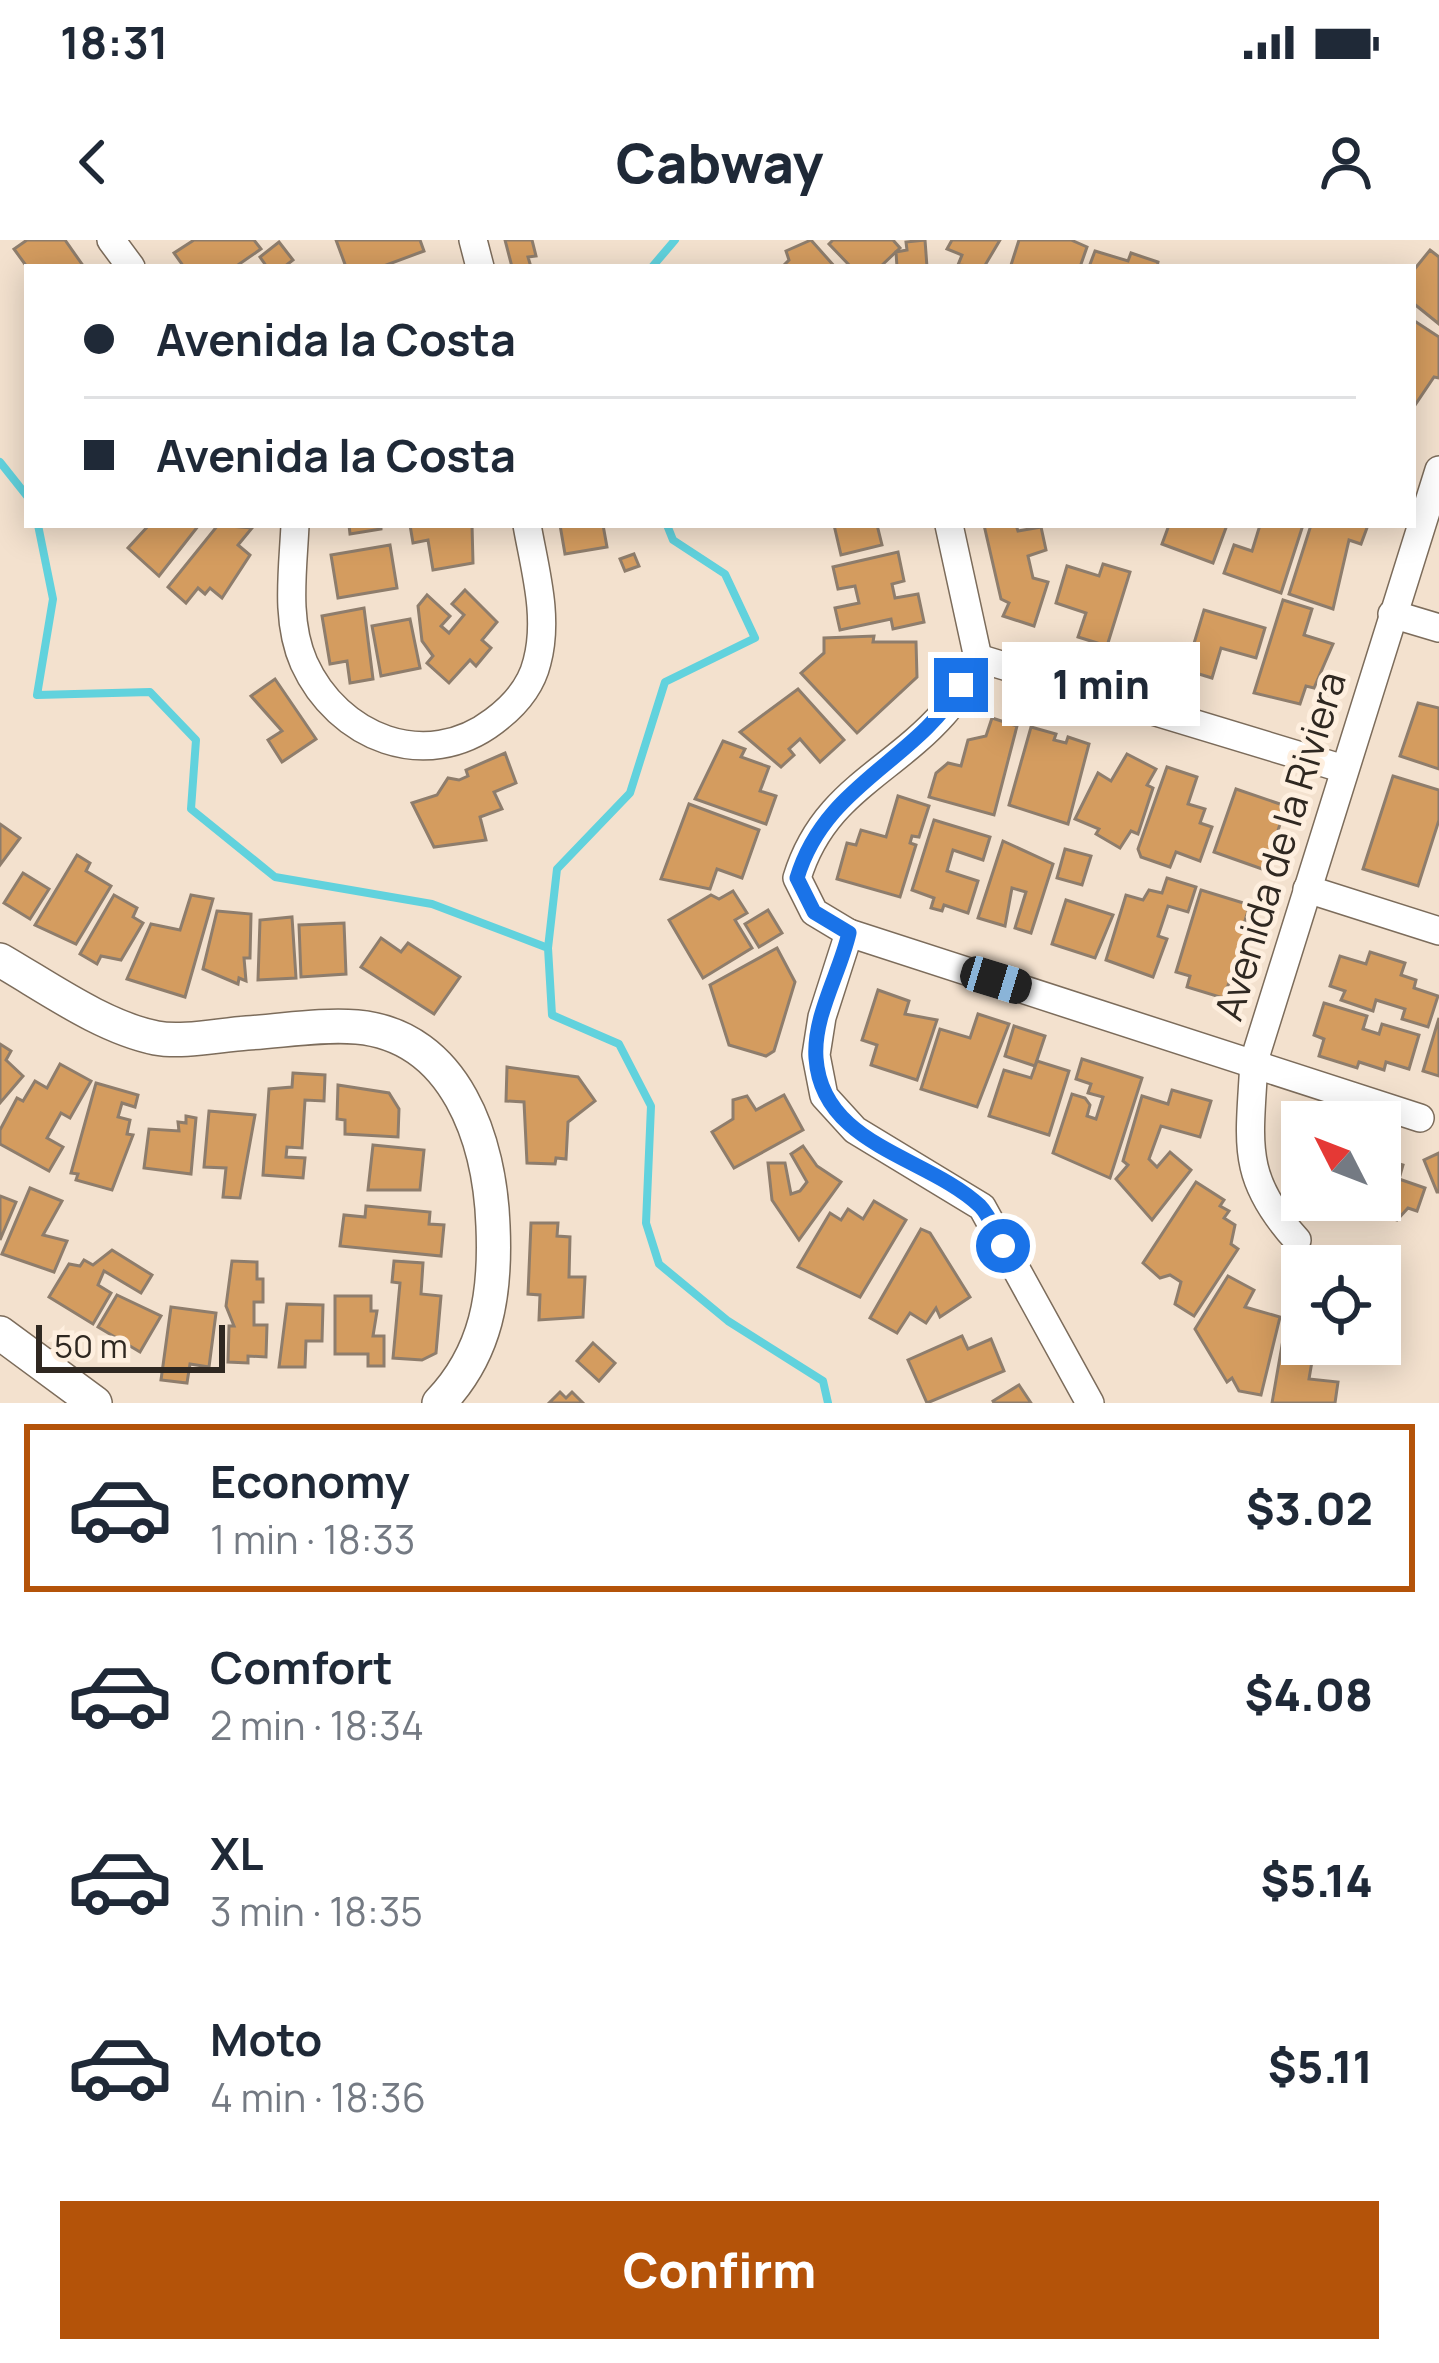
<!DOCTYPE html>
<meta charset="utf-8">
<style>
body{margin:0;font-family:Manrope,sans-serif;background:#f6f6f7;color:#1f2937;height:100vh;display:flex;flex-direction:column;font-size:45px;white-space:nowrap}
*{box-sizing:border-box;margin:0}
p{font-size:39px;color:#747a83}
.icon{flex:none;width:66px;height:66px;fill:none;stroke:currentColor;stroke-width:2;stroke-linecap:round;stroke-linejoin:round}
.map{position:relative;height:1163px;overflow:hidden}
.details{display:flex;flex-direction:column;background:#fff;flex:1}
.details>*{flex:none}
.banner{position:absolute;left:24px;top:24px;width:1392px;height:264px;border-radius:0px;box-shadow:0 6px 30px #0003;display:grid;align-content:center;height:264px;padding:0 60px;background:#fff}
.needle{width:78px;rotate:312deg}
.tools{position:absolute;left:1281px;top:861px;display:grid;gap:24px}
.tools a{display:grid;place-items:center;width:120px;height:120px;border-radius:0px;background:#fff;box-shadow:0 6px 30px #0003;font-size:60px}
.scale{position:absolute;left:36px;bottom:30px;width:189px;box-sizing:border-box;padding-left:12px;border:6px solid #2f2821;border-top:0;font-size:33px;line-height:42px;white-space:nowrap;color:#2f2821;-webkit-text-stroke:9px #feefdf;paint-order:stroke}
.end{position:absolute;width:54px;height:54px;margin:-27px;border:15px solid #1a73e8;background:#fff;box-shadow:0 0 0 6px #fff}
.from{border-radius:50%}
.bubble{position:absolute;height:84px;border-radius:0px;background:#fff;box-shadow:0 6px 30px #0003;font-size:39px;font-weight:800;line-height:84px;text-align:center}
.car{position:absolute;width:36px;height:72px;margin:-36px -18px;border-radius:15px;box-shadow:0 0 9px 3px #0007;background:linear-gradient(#222 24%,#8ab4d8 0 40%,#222 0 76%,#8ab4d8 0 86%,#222 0)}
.banner b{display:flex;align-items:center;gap:42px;height:114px;font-size:45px}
.banner b+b{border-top:3px solid #e0e1e3}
.banner i{width:30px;height:30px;background:#1f2937}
ul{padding:21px 0 0;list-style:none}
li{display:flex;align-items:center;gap:36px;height:168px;margin:0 24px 18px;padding:0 36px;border:6px solid transparent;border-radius:0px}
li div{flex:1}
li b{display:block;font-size:45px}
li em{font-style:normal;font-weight:800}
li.active{border-color:#b45309}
li>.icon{width:108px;height:108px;stroke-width:1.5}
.cta{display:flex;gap:24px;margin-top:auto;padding:24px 60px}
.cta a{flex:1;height:138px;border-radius:0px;background:#b45309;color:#fff;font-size:48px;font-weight:800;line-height:138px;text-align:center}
.status{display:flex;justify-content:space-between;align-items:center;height:84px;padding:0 60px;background:#fff;direction:ltr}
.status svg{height:33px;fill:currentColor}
header{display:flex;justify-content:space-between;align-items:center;height:156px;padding:0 60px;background:#fff;font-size:54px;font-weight:800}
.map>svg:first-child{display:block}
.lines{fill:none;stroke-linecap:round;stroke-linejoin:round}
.stream{stroke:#61d2dd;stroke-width:8}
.building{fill:#d49c5f;stroke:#8e7d6c;stroke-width:3}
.minor-casing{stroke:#7c6c5b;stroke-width:30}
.tertiary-casing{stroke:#7c6c5b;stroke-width:36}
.minor{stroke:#fff;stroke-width:27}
.tertiary{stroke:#fff;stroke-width:33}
.route{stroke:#1a73e8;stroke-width:15}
.labels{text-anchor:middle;stroke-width:10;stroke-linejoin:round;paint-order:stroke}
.street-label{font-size:39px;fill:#2f2821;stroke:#feefdf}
</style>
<div class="status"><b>18:31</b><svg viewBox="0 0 49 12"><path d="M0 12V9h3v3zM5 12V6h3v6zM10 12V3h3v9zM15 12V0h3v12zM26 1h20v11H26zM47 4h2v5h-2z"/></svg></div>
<header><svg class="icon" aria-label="back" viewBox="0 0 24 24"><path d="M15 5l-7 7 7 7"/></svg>Cabway<svg class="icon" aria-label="person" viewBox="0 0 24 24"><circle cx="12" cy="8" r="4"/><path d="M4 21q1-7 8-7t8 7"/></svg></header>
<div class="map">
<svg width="1439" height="1163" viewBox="0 0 1439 1163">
<rect width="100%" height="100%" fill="#f3e1ce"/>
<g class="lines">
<g class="stream">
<polyline points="652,27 675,0"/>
<polyline points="0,222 27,256"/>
<polyline points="38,285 53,359 37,455 150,452 196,500 191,569 275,637 432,664 548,708 552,775 619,804 651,866 646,983 659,1024 728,1081 823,1141 828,1163"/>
<polyline points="548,708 557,629 630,553 665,442 755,398 725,334 673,300 667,285"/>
</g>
</g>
<g class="building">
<polygon points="27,0 65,0 84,27 27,27 14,9"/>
<polygon points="194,0 254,0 261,9 235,27 184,27 174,13"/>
<polygon points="336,0 420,0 424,11 381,27 346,27"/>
<polygon points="505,0 532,0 536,16 528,17 531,27 512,27"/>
<polygon points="811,0 835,27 782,27 789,20 786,11"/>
<polygon points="833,0 893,0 900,8 880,27 851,27 829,4"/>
<polygon points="925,0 927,27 897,27 896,12 907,10 906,2"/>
<polygon points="952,0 1000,0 984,27 958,25 962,15 947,9"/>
<polygon points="1019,0 1071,0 1087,7 1080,27 1017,27 1011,25"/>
<polygon points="279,2 293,20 284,27 267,27 260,17"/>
<polygon points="1430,10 1439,17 1439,84 1413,63 1413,31"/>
<polygon points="1095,11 1128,21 1131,13 1158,22 1157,27 1089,27"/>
<polygon points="1413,80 1439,97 1439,138 1434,137 1413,168"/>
<polygon points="149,285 199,285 159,336 128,308"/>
<polygon points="218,285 252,288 238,305 250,315 222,358 210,348 205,354 198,348 186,363 168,347"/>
<polygon points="349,285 381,285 381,289 350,294"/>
<polygon points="410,285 472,285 473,323 433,330 428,300 413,303"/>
<polygon points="560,285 603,285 607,307 565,314"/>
<polygon points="834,285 877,285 882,305 841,315"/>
<polygon points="984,285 1016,285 1018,291 1041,287 1046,310 1028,316 1033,338 1048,342 1034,386 1003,376 1009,363 1001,359"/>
<polygon points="1169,285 1227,285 1213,323 1162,304"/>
<polygon points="1260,285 1303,285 1281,353 1224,333 1234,305 1252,311"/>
<polygon points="1311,285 1368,285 1361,304 1349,300 1333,369 1289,354"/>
<polygon points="390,305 397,348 338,358 331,315"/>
<polygon points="898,312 904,341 892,344 895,358 918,354 924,382 893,389 891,379 840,390 835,368 859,363 855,346 838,349 833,327"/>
<polygon points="634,314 639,326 625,331 620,319"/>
<polygon points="1103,324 1130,332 1107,406 1078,397 1086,373 1056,363 1067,326 1099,336"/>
<polygon points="465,350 497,382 482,400 491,408 476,426 470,420 449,443 427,423 433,416 422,401 418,366 427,355 450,376 441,386 449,393 464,375 452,364"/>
<polygon points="1283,360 1312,369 1304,395 1333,404 1314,448 1306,446 1300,464 1254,453"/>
<polygon points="364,368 373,439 350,443 347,421 330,424 322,376"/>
<polygon points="1204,370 1265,388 1256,418 1221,408 1212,438 1186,430"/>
<polygon points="410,379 420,428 381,436 372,386"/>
<polygon points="874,396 873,402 916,402 917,437 857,493 801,433 824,413 824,398"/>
<polygon points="275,439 316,499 282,522 268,500 282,491 251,456"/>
<polygon points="798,449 844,500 820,522 800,499 789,509 794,515 781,527 740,492"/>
<polygon points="1418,463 1439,468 1439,529 1400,516"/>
<polygon points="992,478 1017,486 994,575 929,557 936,533 948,523 961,526 968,500 986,496"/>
<polygon points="1031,487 1056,494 1054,500 1066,503 1068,497 1089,504 1068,584 1009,565"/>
<polygon points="723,501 745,509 741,517 769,527 760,551 776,556 766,584 695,559"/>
<polygon points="505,513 516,543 494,552 502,569 480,577 486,600 434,607 412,563 437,555 448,538 459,540 468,536 466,530"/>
<polygon points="1127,514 1156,529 1147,545 1153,548 1138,594 1131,591 1120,608 1096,594 1099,589 1075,579 1098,533 1111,541"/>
<polygon points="1167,527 1197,537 1188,564 1205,569 1200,583 1212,587 1200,621 1176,612 1170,627 1141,617 1138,609"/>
<polygon points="1393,536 1439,550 1439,580 1418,646 1363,629"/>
<polygon points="1236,549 1286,566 1265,630 1214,612"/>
<polygon points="898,556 929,566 919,597 912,596 910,603 916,605 900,657 837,639 847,603 856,605 861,590 886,597"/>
<polygon points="689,564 759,590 742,638 717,629 710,649 661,639"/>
<polygon points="934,580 990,597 983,620 953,610 947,631 978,641 968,673 944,665 942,671 931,668 934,658 912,650"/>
<polygon points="0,584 20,598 0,625"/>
<polygon points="1003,601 1053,624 1031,693 1015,688 1026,652 1012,648 1005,686 978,678"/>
<polygon points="1065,609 1091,616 1082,645 1057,638"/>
<polygon points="77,615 90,623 86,631 111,646 76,704 35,685"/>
<polygon points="23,633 49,649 30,679 4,663"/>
<polygon points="1167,638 1196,647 1188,672 1168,666 1158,696 1167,699 1153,737 1106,720 1126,655 1143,660 1149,650 1162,653"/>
<polygon points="1201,650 1250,665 1243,687 1250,690 1223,758 1187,747 1190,736 1176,732"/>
<polygon points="733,651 747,673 735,680 752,708 703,738 669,680 711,655 719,659"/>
<polygon points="114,655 137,668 133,677 143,683 121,720 101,716 97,724 80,714"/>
<polygon points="191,655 213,659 185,757 127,739 151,684 180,690"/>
<polygon points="1066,660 1113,675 1095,718 1052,704"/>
<polygon points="768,670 782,693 759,707 745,684"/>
<polygon points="217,671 251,674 250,718 244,718 246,741 239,738 238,744 203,729"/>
<polygon points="292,677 296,738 258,740 260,680"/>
<polygon points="344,683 346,734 301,737 299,685"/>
<polygon points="381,698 401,712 408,703 460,737 434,774 361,727"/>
<polygon points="777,708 795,742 774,811 766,816 729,805 710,745"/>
<polygon points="1370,712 1405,723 1401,735 1416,740 1414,748 1438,756 1428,787 1402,779 1405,769 1376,760 1373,771 1341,760 1345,751 1330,746 1340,716 1366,724"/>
<polygon points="878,750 909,761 905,774 937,780 917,840 871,825 877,805 862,800"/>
<polygon points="1324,763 1367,776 1363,789 1379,794 1382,784 1419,795 1409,829 1386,822 1384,830 1359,822 1357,828 1319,816 1324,799 1314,795"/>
<polygon points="978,774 1009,784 977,867 921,849 940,789 970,798"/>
<polygon points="1439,778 1439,836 1423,831"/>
<polygon points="1014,786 1045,796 1035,826 1005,816"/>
<polygon points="0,804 11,811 6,820 23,836 0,863"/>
<polygon points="1082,819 1142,838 1110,938 1053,913 1072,854 1085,858 1090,865 1087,876 1096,879 1103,857 1088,853 1091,844 1076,839"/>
<polygon points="1037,821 1069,831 1049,895 989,876 1004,830 1031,838"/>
<polygon points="60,824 91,841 70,878 61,873 47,898 63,907 49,931 0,904 0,890 17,858 23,861 35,841 47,848"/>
<polygon points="507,827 578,837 595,861 568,882 566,919 556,918 555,924 527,923 524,862 506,861"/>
<polygon points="293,833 325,835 324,861 305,860 302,908 287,907 286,917 305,918 303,938 263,935 269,849 292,847"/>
<polygon points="96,843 138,855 135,867 122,863 118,877 130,880 127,894 133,895 112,950 76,940 78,934 71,933"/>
<polygon points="338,845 389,853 399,869 398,897 345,894 345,880 337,879"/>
<polygon points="1172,850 1211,861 1200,897 1161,886 1149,919 1157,927 1170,912 1191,930 1152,980 1116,939 1128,925 1123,921 1142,856 1168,864"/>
<polygon points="784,855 803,890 734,928 712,892 733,879 733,860 747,856 756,870"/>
<polygon points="209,871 255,875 240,958 223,957 226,928 204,927"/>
<polygon points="186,876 196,878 191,934 144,928 149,889 179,891 178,882 186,883"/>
<polygon points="373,905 424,910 420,950 368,950"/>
<polygon points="803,906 817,926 841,942 799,1000 772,960 768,923 785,923 791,954 800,951 807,942 791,914"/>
<polygon points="1439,913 1439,952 1437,952 1424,920"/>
<polygon points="1380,918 1403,925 1399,939 1425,948 1417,971 1408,968 1397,980 1354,966 1356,960 1380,960"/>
<polygon points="1196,942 1224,960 1220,966 1229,971 1224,978 1235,985 1231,1004 1238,1009 1194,1076 1175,1064 1181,1042 1170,1035 1160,1038 1143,1023"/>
<polygon points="30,948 62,961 43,995 67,1001 54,1032 2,1014"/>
<polygon points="0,956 16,962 0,1000"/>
<polygon points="874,961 906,980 860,1057 798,1027 830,973 841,980 848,969 863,979"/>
<polygon points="366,966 430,972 429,984 444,985 441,1016 340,1006 344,975 365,977"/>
<polygon points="531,983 558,983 557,996 570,997 569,1037 585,1037 583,1077 539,1080 540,1055 528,1054"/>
<polygon points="921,989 930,993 970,1057 940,1077 936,1068 926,1083 910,1073 897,1093 870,1078"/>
<polygon points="112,1010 152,1035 141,1053 104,1031 98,1045 111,1053 93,1084 49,1057 69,1024 80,1026 84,1020 93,1025"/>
<polygon points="232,1021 257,1022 257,1039 263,1039 263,1062 254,1062 254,1085 267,1085 266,1117 248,1116 248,1123 228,1122 229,1086 234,1086 226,1066"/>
<polygon points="394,1021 423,1023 421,1054 441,1056 436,1113 422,1120 393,1118 400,1043 392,1042"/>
<polygon points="1228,1036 1254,1050 1245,1067 1280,1077 1261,1155 1239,1151 1232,1138 1227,1142 1195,1089"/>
<polygon points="117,1055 161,1076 140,1112 98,1087"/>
<polygon points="335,1056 371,1056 371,1071 377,1071 373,1096 384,1096 384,1126 368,1126 368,1114 335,1114"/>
<polygon points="287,1064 323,1065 322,1101 306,1101 305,1127 279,1127"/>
<polygon points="1289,1065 1302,1067 1302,1104 1315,1104 1309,1139 1338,1142 1335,1163 1272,1163"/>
<polygon points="171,1067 216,1073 209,1127 190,1124 187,1143 161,1140"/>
<polygon points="962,1096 968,1109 991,1099 1004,1131 927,1163 908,1120"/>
<polygon points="593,1103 615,1123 599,1141 577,1121"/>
<polygon points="1323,1104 1346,1104 1345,1122 1321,1120"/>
<polygon points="1019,1145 1031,1163 994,1163 993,1161"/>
<polygon points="560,1152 566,1158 572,1152 583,1163 549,1163"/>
</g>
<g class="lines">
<g class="minor-casing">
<g id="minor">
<polyline points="111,0 131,27"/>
<polyline points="473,0 480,27"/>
<path d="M295,285c-2,45 -10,95 9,138 34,75 122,110 190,58 20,-15 37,-34 43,-59 12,-45 -2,-92 -10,-137"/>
<path d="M949,285l29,133c-11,17 -20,40 -34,55 -54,61 -121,79 -147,165l17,34 35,21 -27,84 -6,38 8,41 31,34 127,77 108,196"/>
<polyline points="1392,374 1439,388"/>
<polyline points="978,418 1344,529"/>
<polyline points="1307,649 1439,691"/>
<polyline points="849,693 1420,878"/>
<path d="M1297,1000c-58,-64 -47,-98 -43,-179l185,-591"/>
</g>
</g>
<g class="tertiary-casing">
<g id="tertiary">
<path d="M0,720c47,27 102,67 156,78 26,5 63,-3 91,-5 35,-2 74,-9 110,-6 100,9 133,115 136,199 3,68 -6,127 -54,177"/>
<polyline points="0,1093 95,1163"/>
</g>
</g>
<use href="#minor" class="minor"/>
<use href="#tertiary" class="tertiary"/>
</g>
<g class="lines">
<path class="route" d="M961,445c-46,77 -136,99 -164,193l17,34 35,21c-9,40 -36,83 -33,125 6,88 111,98 164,148 10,10 16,28 23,40"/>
</g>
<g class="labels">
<g class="street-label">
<text transform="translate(1280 606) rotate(-73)" y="14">Avenida de la Riviera</text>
</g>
</g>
</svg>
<div class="tools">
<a><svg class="needle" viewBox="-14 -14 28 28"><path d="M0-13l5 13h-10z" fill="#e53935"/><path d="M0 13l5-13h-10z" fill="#747a83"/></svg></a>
<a><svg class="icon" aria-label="locate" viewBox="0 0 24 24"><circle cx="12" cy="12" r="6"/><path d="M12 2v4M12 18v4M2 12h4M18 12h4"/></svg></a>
</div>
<div class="scale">50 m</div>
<i class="end from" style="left:1003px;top:1006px"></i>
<i class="end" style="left:961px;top:445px"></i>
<div class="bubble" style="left:1002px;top:402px;width:198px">1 min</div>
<i class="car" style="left:996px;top:740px;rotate:107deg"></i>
<div class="banner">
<b><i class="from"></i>Avenida la Costa</b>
<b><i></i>Avenida la Costa</b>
</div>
</div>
<section class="details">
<ul>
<li class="active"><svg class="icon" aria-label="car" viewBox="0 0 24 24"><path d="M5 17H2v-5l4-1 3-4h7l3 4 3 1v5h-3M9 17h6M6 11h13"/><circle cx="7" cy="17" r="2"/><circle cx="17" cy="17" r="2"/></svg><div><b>Economy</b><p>1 min · 18:33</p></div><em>$3.02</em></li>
<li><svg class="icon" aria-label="car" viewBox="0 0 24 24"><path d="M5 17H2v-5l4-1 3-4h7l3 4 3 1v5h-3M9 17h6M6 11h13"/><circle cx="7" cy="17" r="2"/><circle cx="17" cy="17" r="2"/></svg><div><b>Comfort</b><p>2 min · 18:34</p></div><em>$4.08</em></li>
<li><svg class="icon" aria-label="car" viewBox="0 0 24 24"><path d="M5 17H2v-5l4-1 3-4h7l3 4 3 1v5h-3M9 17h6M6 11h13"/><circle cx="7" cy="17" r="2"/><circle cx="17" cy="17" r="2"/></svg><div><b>XL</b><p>3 min · 18:35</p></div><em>$5.14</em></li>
<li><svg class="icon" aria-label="car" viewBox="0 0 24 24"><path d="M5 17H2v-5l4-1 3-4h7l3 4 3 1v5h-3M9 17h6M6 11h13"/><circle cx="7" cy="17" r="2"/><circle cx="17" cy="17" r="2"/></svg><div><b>Moto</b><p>4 min · 18:36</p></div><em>$5.11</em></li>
</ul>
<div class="cta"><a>Confirm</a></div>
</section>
